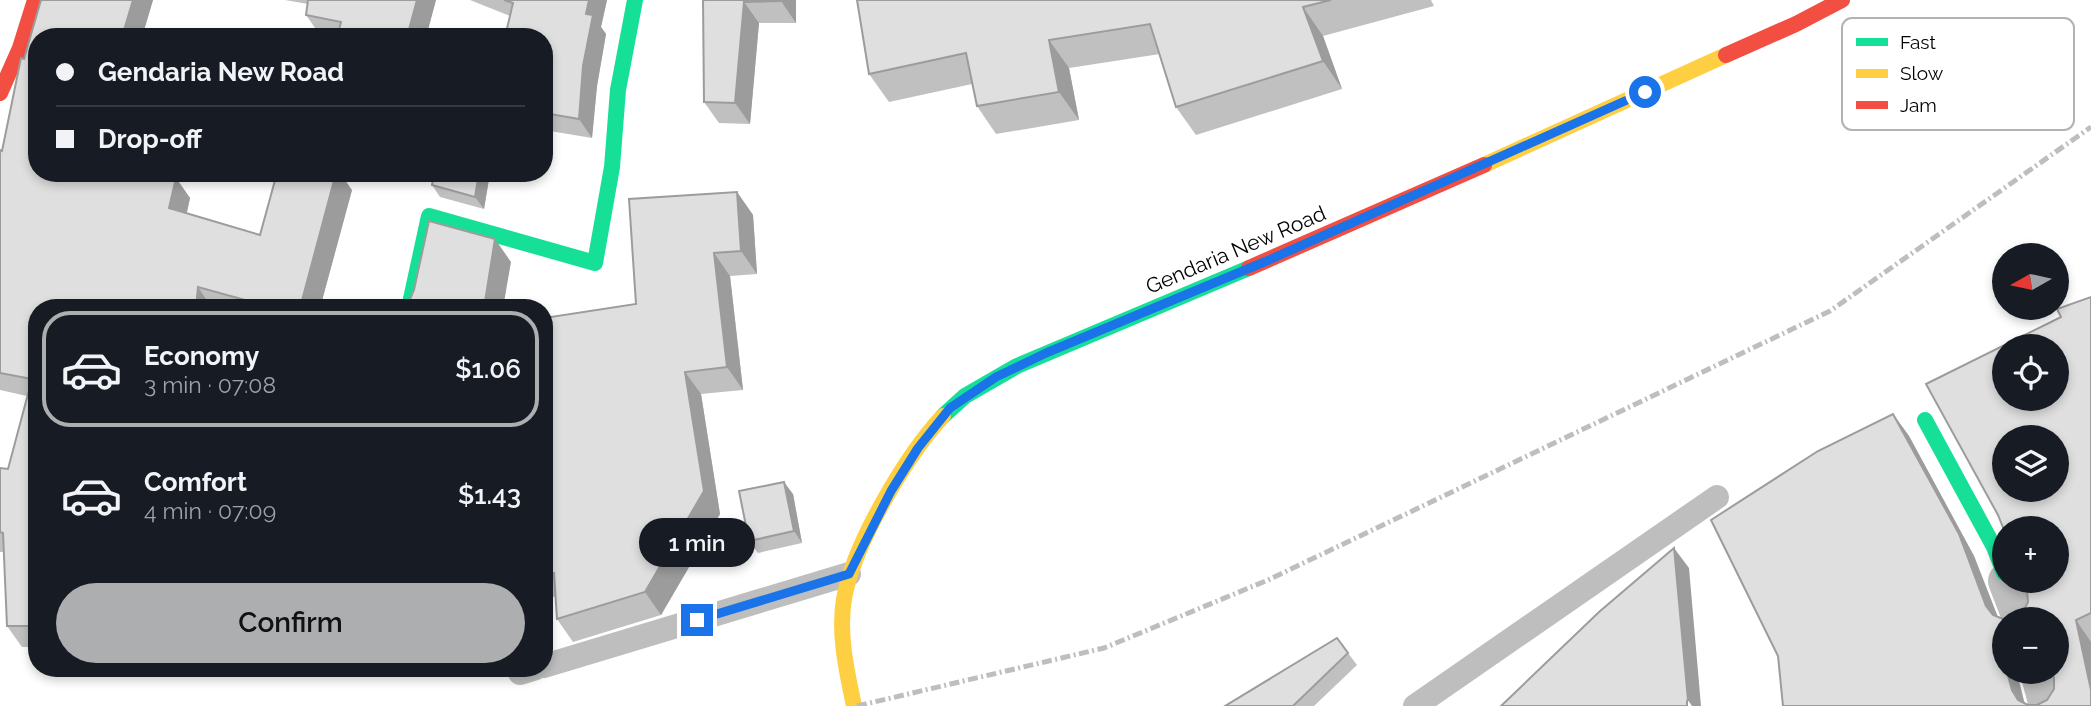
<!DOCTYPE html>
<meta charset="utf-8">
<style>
body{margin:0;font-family:Raleway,sans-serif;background:#242831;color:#f1f3f6;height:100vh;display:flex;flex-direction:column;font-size:26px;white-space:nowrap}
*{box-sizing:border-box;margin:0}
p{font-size:23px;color:#9ea1a6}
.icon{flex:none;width:38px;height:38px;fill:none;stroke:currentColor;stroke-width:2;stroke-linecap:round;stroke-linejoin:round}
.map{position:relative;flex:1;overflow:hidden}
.sheet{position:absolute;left:28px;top:299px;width:525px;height:378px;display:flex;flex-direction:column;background:#171b24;border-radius:28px;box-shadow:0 4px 10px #0003}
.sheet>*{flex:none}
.guide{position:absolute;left:28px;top:28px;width:525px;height:154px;border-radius:28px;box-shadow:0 4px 10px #0003;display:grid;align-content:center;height:154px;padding:0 28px;background:#171b24}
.needle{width:46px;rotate:261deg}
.tools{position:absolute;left:1992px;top:243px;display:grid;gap:14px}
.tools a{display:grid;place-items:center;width:77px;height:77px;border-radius:50%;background:#171b24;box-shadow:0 4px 10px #0003;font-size:35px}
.end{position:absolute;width:32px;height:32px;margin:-16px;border:9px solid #1a73e8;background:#fff;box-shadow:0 0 0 4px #fff}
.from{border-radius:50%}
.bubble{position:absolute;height:49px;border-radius:24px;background:#171b24;box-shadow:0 4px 10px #0003;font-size:23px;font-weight:600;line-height:49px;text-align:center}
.guide b{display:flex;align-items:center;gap:24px;height:66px;font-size:26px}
.guide b+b{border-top:2px solid #363941}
.guide i{width:18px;height:18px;background:#f1f3f6}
ul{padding:12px 0 0;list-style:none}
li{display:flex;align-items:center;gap:21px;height:116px;margin:0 14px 10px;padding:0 14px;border:4px solid transparent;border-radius:28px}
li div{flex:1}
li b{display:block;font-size:26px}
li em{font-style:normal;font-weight:600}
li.selected{border-color:#adaeaf}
li>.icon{width:63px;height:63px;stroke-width:1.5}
.button{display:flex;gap:14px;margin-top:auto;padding:14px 28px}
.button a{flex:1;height:80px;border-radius:42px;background:#adaeaf;color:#111;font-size:28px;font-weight:600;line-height:80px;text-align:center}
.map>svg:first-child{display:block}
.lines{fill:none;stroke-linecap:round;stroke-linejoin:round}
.lane{stroke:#bebebe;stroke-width:24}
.street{stroke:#bebebe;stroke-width:38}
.fast{stroke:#16e098;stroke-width:16}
.slow{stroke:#ffcf43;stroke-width:16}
.jam{stroke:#f24e42;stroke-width:16}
.rail{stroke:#bebebe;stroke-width:5;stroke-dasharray:10 3.5 2 3.5;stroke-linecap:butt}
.wall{fill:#c0c0c0;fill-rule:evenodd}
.shaded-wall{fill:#9c9c9c}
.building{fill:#dfdfdf;stroke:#9c9c9c;stroke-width:2;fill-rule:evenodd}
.route{stroke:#1a73e8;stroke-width:9}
.labels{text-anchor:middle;stroke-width:7;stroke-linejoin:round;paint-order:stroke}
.street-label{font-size:21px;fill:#000;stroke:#fff}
.key{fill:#fff;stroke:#b2b2b2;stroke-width:2}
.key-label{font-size:19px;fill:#000}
</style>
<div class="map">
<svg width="2091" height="706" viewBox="0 0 2091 706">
<rect width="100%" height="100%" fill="#fff"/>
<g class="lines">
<g class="lane">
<polyline points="544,666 849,574"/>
<polyline points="520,673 536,668"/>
<polyline points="1415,706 1717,497"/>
</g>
<g class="street">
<polyline points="2007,581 2022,620"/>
<polyline points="2039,672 2048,706"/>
</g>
<g class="fast">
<polyline points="409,308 429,216 595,263 612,167 618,90 635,0"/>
<polyline points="943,416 965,396 1017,366 1249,268"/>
<polyline points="1925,420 1994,547 2004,573"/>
</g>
<g class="slow">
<polyline points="1484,165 1726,55"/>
<path d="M854,706c-7,-34 -16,-71 -10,-107 9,-54 62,-143 99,-183"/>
</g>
<g class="jam">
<polyline points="1726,55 1796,24 1842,0"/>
<polyline points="0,93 20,48 35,0"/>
<polyline points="1249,268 1484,165"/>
</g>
<polyline class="rail" points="857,706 1104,648 1268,580 1830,311 2091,127"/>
</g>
<g class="wall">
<polygon points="41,0 153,0 142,37 37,37 37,173 176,178 190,198 187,213 260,235 352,190 320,308 37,308 37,647 22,647 7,626 4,552 0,552 0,468 8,469 27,396 0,390 0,150 2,151 24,59"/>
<polygon points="285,0 436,0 426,37 330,37 320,35 306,15 308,4"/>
<polygon points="470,0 607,0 601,27 606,34 597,86 592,138 544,130 544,37 510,16"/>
<polygon points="703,0 796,0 796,23 759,23 750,124 719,123 704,102"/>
<polygon points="857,0 1431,0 1434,6 1323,36 1342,89 1196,135 1176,107 1160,54 1069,68 1079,120 996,134 977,106 972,84 889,102 869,74"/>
<polygon points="490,173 484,209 440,197 432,185"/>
<polygon points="737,192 753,215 757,274 730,276 743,390 701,394 720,514 661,615 573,642 557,619 556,597 544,597 544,318 636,304"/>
<path d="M2091,297v409h-308l110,-292 16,22 65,120 24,61 5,2 12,-1 8,-6 5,-10 33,-285zM2004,620h52l-2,69 -7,11 -10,5h-9l-3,-1z"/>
<polygon points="793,494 802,543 758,553 749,541"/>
<polygon points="1348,653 1357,665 1314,706 1225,706"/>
</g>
<g class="shaded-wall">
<polygon points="133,0 153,0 142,37 122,37"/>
<polygon points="417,0 436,0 426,37 407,37"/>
<polygon points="589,0 607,0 601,27 606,34 597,86 592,138 579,119 586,14"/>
<polygon points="781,0 796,0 796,23 781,1"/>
<polygon points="744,2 759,23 750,124 735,103"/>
<polygon points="1303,7 1323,36 1342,89 1323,61"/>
<polygon points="1049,40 1069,68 1079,120 1059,92"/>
<polygon points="336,173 340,173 352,190 320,308 300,308"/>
<polygon points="479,173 490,173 484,209 475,197"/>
<polygon points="176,178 190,198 183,228 169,208"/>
<polygon points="737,192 753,215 757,274 741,251"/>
<polygon points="495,239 511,262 503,308 484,308"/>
<polygon points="714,253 730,276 743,390 727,367"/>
<polygon points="198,287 212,308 196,308"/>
<polygon points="685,372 701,394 720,514 661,615 645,592"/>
<polygon points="1893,414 1909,436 1974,556 2002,628 1986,606"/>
<polygon points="784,482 793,494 802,543 794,531"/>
<polygon points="1674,548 1689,568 1701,706 1692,706 1688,700"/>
<polygon points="2076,620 2091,642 2091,690"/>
<polygon points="2007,672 2018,672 2018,678 2025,706 2022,706 2012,690"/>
</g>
<g class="building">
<polygon points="41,0 133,0 122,37 37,37 37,173 156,173 176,178 169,208 260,235 277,173 336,173 300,308 274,308 198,287 196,308 37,308 37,626 7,626 3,533 0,532 0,468 8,469 32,379 0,373 0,150 2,151 21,58 24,59"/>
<polygon points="308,0 417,0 407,37 337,37 341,22 306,15"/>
<polygon points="504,0 589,0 586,14 593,15 583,66 579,119 544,113 544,37 505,37 513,3"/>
<polygon points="703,0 781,0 781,1 744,2 735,103 704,102"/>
<polygon points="857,0 1331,0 1303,7 1323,61 1176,107 1150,24 1049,40 1059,92 977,106 966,53 869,74"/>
<polygon points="434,173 479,173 475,197 432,185"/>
<polygon points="737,192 741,251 714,253 727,367 685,372 704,491 645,592 557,619 554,573 544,574 544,318 636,304 629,199"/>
<polygon points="429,221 495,239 484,308 402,308 403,304 410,299 414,290"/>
<path d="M2091,297v316l-15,7 15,70v16h-308l-5,-50 -67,-136 107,-69 75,-37 66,120 27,72 7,9 10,4 12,-1 8,-6 5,-10 -1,-12 -4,-9h33v-53h-52v2l-6,-15 -72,-131 135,-67 -4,-8zM2004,346h52v53h-52zM2004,438h52v52h-52zM2004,620h52v52h-4l2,6v11l-7,11 -10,5h-9l-10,-5 -6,-10 -5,-18h-3l-2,-27 2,-3z"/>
<polygon points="784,482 794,531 749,541 739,491"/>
<polygon points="1674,548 1688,700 1687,701 1687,706 1501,706 1599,612"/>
<polygon points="1337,638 1348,653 1293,706 1225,706"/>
</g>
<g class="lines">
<polyline class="route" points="697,620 849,574 891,491 918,448 950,408 996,377 1046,353 1269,260 1645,92"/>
</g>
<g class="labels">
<g class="street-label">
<text transform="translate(1236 250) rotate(-23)" y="7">Gendaria New Road</text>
</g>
</g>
<rect x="1842" y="18" width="232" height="112" rx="10" class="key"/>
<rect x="1856" y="38" width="32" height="8" fill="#16e098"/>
<rect x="1856" y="69" width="32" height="9" fill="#ffcf43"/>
<rect x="1856" y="101" width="32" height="8" fill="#f24e42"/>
<g class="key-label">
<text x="1900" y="49">Fast</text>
<text x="1900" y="80">Slow</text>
<text x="1900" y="112">Jam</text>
</g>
</svg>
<div class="tools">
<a><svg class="needle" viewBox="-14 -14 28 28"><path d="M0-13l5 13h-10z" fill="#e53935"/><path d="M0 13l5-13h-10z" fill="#9ea1a6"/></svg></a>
<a><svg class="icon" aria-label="locate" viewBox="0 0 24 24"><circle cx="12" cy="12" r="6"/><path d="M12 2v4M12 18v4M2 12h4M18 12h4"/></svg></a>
<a><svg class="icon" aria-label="layers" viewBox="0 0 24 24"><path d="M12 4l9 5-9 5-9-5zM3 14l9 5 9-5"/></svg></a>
<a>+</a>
<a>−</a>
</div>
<i class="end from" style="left:1645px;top:92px"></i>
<i class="end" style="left:697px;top:620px"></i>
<div class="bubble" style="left:639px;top:518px;width:116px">1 min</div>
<div class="guide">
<b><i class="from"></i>Gendaria New Road</b>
<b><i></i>Drop-off</b>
</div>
<section class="sheet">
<ul>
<li class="selected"><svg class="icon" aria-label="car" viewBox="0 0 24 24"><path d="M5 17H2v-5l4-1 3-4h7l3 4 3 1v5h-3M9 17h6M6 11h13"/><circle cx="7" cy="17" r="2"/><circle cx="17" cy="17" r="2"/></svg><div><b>Economy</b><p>3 min · 07:08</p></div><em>$1.06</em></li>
<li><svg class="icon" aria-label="car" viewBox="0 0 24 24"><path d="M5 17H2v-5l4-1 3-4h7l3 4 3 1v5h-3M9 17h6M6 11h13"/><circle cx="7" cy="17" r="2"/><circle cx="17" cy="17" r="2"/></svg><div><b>Comfort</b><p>4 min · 07:09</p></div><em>$1.43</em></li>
</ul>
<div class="button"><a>Confirm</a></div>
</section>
</div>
